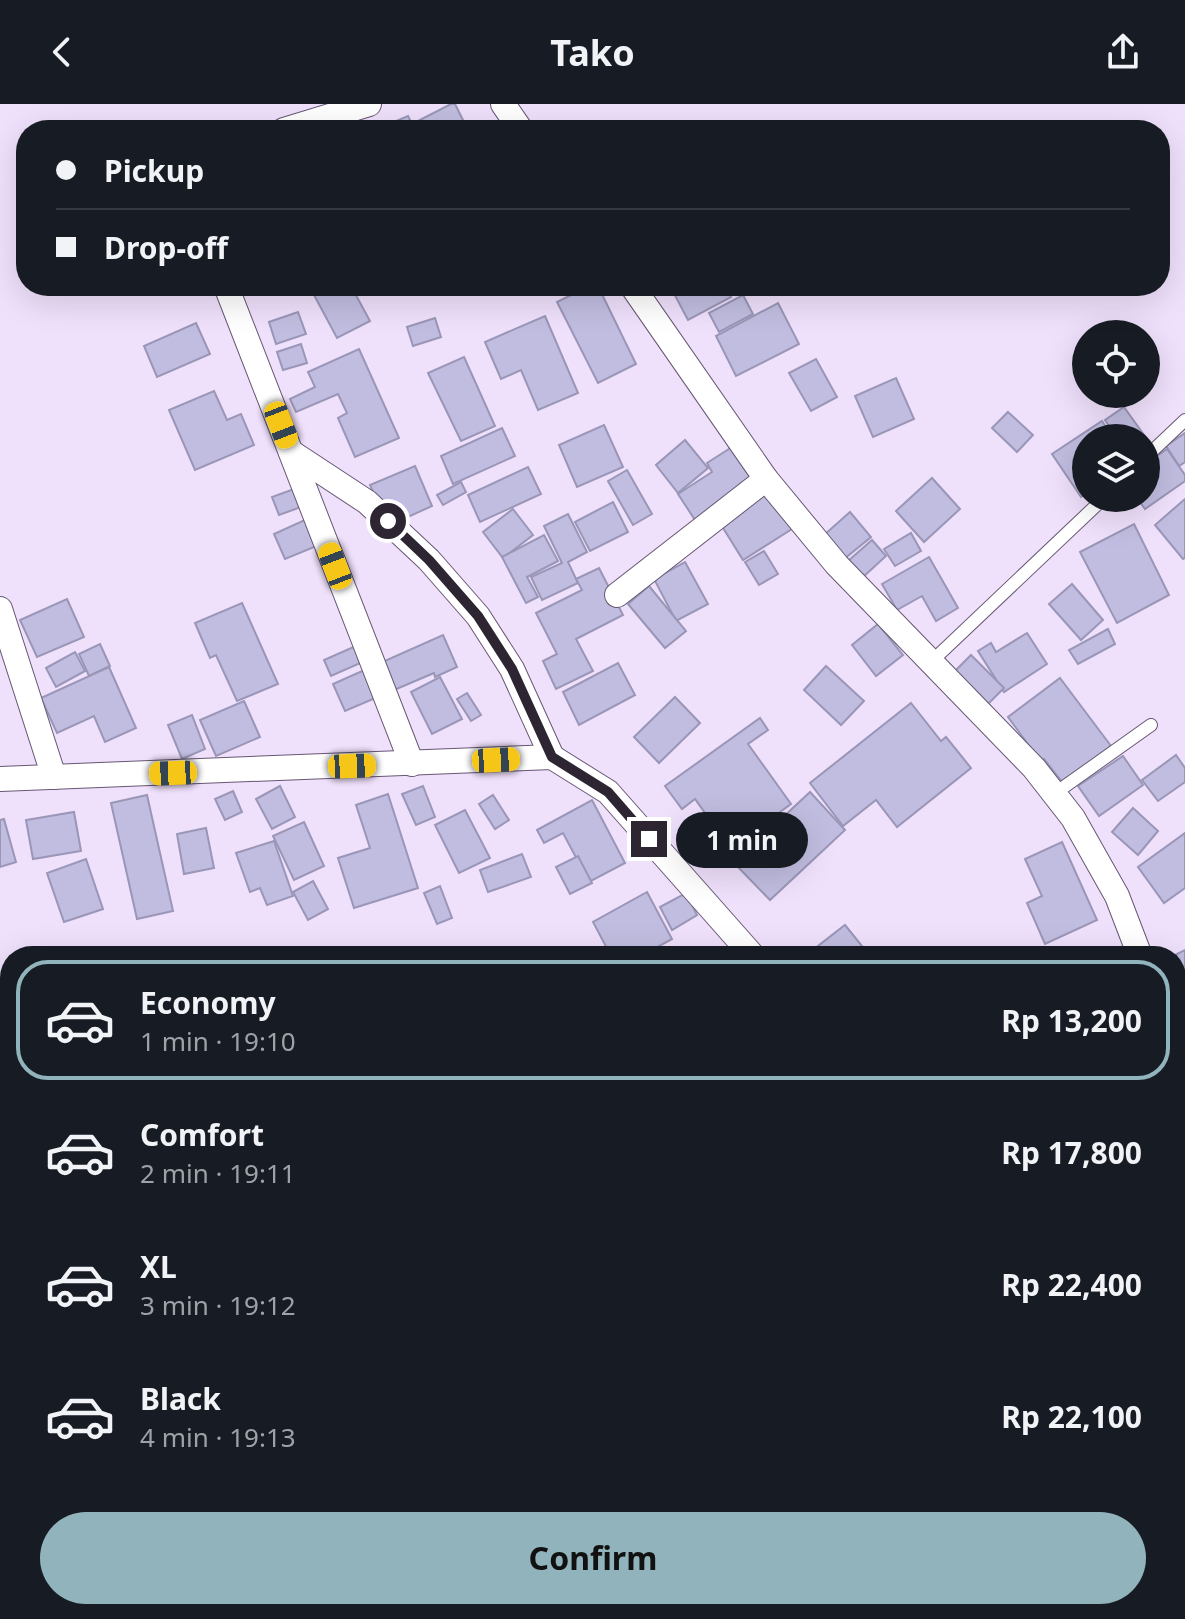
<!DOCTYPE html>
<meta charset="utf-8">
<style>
body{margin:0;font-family:"Noto Sans",sans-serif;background:#20242c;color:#f1f3f6;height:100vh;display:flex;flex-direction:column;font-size:30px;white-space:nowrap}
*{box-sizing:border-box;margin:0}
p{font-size:26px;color:#9ea1a6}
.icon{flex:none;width:44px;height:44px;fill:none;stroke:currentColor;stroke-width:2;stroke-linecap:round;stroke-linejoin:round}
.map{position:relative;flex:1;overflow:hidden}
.drawer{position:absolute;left:0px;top:842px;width:1186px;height:674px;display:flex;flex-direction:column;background:#171b24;border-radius:32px 32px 0 0;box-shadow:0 8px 32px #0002}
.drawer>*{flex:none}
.guide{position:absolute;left:16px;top:16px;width:1154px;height:176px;border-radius:32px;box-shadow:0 8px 32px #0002;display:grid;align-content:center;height:176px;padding:0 40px;background:#171b24}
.controls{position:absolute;left:1072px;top:216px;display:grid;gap:16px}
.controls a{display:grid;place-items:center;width:88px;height:88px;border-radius:50%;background:#171b24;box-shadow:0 8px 32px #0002;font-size:40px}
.end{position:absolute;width:36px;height:36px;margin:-18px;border:10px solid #2d2632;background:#fff;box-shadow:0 0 0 4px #fff}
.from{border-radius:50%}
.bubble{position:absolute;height:56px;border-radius:28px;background:#171b24;box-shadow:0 8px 32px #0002;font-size:26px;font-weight:700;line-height:56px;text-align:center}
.car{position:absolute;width:24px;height:48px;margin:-24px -12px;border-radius:10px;box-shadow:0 0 6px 2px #0007;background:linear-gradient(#f5c518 24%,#345 0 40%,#f5c518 0 76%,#345 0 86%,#f5c518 0)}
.guide b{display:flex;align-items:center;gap:28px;height:76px;font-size:30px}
.guide b+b{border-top:2px solid #363941}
.guide i{width:20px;height:20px;background:#f1f3f6}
ul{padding:14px 0 0;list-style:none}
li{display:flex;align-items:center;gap:24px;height:120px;margin:0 16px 12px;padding:0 24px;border:4px solid transparent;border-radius:32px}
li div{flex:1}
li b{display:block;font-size:30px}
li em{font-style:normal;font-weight:700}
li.current{border-color:#91b3bb}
li>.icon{width:72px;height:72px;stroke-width:1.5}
.primary-button{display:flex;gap:16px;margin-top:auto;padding:16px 40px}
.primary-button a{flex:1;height:92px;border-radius:48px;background:#91b3bb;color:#111;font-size:32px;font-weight:700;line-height:92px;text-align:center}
header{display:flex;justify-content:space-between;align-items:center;height:104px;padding:0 40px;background:#171b24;font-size:36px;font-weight:700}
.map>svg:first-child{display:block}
.building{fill:#c1bde0;stroke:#9a96b7;stroke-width:2}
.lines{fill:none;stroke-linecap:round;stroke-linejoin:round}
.lane-casing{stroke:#675773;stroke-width:14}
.street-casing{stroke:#675773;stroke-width:26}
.lane{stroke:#fff;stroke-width:12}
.street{stroke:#fff;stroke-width:24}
.route{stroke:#2d2632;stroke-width:10}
</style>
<header><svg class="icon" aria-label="back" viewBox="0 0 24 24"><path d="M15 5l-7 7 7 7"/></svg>Tako<svg class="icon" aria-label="share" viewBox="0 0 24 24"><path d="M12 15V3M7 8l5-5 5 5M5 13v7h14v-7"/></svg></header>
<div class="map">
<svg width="1185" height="1515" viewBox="0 0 1185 1515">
<rect width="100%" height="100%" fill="#efe0fb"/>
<g class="building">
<polygon points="451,0 455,0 468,26 417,26 414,19"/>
<polygon points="408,12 415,26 384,26 382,23"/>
<polygon points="331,182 351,182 370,217 337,234 314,191"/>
<polygon points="589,182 598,182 636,260 598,279 557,198"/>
<polygon points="670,182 725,182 731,193 688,216"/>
<polygon points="743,191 753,210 719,228 709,209"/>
<polygon points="778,199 799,240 736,272 716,232"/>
<polygon points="298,208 306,230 276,240 269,218"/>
<polygon points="545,212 578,289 538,306 521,266 501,275 485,238"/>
<polygon points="435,214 441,233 413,242 407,223"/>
<polygon points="196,219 210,250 157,273 144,242"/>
<polygon points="301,240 307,259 283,266 277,248"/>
<polygon points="359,245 399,334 355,353 338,314 347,309 338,290 296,308 290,295 315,283 308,268"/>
<polygon points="464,253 495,322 461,337 428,269"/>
<polygon points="816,255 837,293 811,307 789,269"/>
<polygon points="896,274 914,315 873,333 855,292"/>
<polygon points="214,287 227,316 241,310 254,341 195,366 169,306"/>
<polygon points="1124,303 1149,338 1146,340 1146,334 1117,334 1105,316"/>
<polygon points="1008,308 1033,331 1017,348 992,324"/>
<polygon points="1102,317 1113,334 1086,334 1086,390 1081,393 1052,350"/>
<polygon points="604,321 623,363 577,383 559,341"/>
<polygon points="502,324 515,352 453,380 441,352"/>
<polygon points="1185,329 1185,358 1179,362 1166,342"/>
<polygon points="685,336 708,364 678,389 656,361"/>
<polygon points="735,341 760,378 697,419 678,390 712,368 707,359"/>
<polygon points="1167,345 1185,371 1185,377 1145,405 1137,394 1146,394 1146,360"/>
<polygon points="415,362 432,402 388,422 370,381"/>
<polygon points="528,363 541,390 480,418 468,391"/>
<polygon points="627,366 652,410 633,421 608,377"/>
<polygon points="932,374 960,405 924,438 896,407"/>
<polygon points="461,378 466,388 443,401 437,391"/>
<polygon points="294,385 301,403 279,411 272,393"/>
<polygon points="768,388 792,425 743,456 720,419"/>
<polygon points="1185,395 1185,454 1183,455 1155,421"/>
<polygon points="613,398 628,428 590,447 575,418"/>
<polygon points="513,405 533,431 503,454 483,428"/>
<polygon points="850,408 871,433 844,455 824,431"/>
<polygon points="568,410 587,448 568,458 578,479 542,496 531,473 562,459 544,422"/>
<polygon points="307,415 319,441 285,455 274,430"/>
<polygon points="1134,420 1169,491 1117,519 1080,448"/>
<polygon points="911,429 921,447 895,462 884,445"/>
<polygon points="544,431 558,457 527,473 538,493 526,499 502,453"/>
<polygon points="872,436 886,452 863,473 848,457"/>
<polygon points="764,447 778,470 759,481 745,458"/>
<polygon points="929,453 958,504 936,517 922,492 897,506 882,480"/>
<polygon points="685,458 708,500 676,517 654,475"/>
<polygon points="599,464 623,511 576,535 593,567 556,585 543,557 557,550 536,509 582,486 576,475"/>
<polygon points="1072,480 1103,516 1081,536 1049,500"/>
<polygon points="649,482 686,527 665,544 628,500"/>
<polygon points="67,495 84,533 37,553 20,516"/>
<polygon points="242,499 278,580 237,597 216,551 210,554 195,519"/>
<polygon points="878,520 903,551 876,572 852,541"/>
<polygon points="1108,525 1115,540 1078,560 1069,546"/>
<polygon points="1027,529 1047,560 1004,588 978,547 991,539 996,548"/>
<polygon points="443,531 457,563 435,573 434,569 345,607 333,580"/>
<polygon points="367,537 374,553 331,572 324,556"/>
<polygon points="100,540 110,562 89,572 79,550"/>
<polygon points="75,548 85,567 56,583 46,564"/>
<polygon points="971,551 1004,584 982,606 949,573"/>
<polygon points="618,559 635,591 579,621 563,588"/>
<polygon points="826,562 864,597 841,621 804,586"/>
<polygon points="109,563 136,624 105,638 94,612 57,629 41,594"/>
<polygon points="440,573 462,615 432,630 411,588"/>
<polygon points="1060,574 1111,642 1063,679 1044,655 1041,658 1008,613"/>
<polygon points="467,589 481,611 471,617 457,595"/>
<polygon points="675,593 700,619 659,659 634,633"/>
<polygon points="244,597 260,633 216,652 200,616"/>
<polygon points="911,599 941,637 946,633 971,664 897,723 876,696 843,722 810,679"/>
<polygon points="192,611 205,645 182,655 168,621"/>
<polygon points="760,614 768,626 748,640 791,700 730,744 695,695 682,705 665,682"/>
<polygon points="1176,651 1185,664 1185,678 1158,697 1142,676"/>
<polygon points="1123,652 1143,681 1099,712 1078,682"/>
<polygon points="280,682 295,713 272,725 256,695"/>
<polygon points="423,682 435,713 416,721 402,690"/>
<polygon points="233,687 242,708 225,716 215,695"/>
<polygon points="810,688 845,726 770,796 734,759"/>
<polygon points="388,690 418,784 354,804 338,754 370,744 356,701"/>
<polygon points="147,691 173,807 137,815 111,699"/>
<polygon points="493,691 509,716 495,725 479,700"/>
<polygon points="592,696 625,759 589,778 563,729 544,739 537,726"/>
<polygon points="1133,704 1158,727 1138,751 1112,728"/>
<polygon points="465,706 490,754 459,769 435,721"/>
<polygon points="74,708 81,747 33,755 26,716"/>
<polygon points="4,715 16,758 0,763 0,716"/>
<polygon points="304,718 324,762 294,776 273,732"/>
<polygon points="206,724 214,764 184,770 177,730"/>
<polygon points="1185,729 1185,784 1164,799 1138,763"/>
<polygon points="274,737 293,792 267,801 260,784 250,788 236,749"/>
<polygon points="1062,738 1097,816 1045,840 1027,799 1042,792 1025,755"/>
<polygon points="522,750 531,773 488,788 480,766"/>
<polygon points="578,752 592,779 570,790 556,763"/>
<polygon points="86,755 103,805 64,818 47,769"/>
<polygon points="313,777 328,805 308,816 293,788"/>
<polygon points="440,782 452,814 437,820 424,789"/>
<polygon points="647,788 672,835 641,852 611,852 593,818"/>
<polygon points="686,789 697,811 672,826 660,803"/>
<polygon points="845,821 870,852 826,852 818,842"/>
<polygon points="1185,846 1185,887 1176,869 1176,852 1173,852"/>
<polygon points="1183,1021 1185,1045 1176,1050 1176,1024"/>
<polygon points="1185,1096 1185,1135 1176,1113 1176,1100"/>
<polygon points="1185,1279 1185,1298 1176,1302 1176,1282"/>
<polygon points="10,1370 10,1414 0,1406 0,1384"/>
<polygon points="1185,1379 1185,1412 1176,1415 1176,1382"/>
<polygon points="1185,1422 1185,1450 1176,1452 1176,1425"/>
<polygon points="1176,1499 1181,1499 1184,1515 1114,1515 1113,1511 1142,1506 1176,1506"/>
<polygon points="10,1506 48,1506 41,1515 4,1515"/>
<polygon points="102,1506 173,1506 184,1515 95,1515"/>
<polygon points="259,1506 293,1506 307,1515 253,1515"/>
<polygon points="302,1506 330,1506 320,1515 309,1515"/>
<polygon points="988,1506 1011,1506 1016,1515 970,1515"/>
</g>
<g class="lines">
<g class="lane-casing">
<g id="lane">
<polyline points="1146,353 1185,316"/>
<polyline points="930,559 1104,394"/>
<polyline points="1054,690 1151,621"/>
</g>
</g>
<g class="street-casing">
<g id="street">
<polyline points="503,0 521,26"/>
<polyline points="284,26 369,0"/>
<polyline points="226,182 412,660"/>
<polyline points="632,182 766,375 837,461 1034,664 1073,714 1117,792 1140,852"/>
<polyline points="291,348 367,398 429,456 478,512 512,565 552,653"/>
<polyline points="617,491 766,375"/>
<polyline points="0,505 54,673"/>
<polyline points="0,675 552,653 608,688 753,852"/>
<polyline points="1176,947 1185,971"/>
<polyline points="1176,1000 1185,996"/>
<polyline points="1042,1506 1044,1515"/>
<polyline points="214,1515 218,1506"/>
</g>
</g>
<use href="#lane" class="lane"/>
<use href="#street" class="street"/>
</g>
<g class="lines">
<polyline class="route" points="388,417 429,456 478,512 512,565 552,653 608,688 649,735"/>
</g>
</svg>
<div class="controls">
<a><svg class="icon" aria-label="locate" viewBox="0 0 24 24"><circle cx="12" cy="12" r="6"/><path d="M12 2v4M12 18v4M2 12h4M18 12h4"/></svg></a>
<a><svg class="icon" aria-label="layers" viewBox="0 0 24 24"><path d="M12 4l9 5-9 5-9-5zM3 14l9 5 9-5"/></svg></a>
</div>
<i class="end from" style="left:388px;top:417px"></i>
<i class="end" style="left:649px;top:735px"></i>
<div class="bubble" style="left:676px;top:708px;width:132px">1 min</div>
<i class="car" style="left:281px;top:321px;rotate:159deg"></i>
<i class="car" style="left:335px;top:462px;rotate:339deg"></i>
<i class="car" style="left:496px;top:656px;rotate:87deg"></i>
<i class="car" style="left:352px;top:662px;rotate:88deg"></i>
<i class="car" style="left:173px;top:669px;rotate:268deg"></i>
<div class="guide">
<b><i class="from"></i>Pickup</b>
<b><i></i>Drop-off</b>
</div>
<section class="drawer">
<ul>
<li class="current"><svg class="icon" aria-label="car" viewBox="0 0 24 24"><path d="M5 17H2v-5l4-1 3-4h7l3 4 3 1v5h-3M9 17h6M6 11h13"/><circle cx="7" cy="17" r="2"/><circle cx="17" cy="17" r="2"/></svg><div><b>Economy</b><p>1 min · 19:10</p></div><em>Rp 13,200</em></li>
<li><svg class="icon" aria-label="car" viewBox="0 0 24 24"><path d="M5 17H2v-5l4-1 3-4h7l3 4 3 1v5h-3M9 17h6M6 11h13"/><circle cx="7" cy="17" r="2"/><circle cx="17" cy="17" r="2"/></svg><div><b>Comfort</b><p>2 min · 19:11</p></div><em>Rp 17,800</em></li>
<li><svg class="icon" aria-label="car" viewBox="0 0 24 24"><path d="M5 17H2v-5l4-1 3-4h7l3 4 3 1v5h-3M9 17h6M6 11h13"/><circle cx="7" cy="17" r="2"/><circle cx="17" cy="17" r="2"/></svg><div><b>XL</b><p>3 min · 19:12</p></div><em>Rp 22,400</em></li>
<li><svg class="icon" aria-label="car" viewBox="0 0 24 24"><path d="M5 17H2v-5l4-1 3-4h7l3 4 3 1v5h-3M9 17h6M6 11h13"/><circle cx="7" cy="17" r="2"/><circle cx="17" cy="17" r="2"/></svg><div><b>Black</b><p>4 min · 19:13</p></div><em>Rp 22,100</em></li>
</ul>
<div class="primary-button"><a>Confirm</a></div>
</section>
</div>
